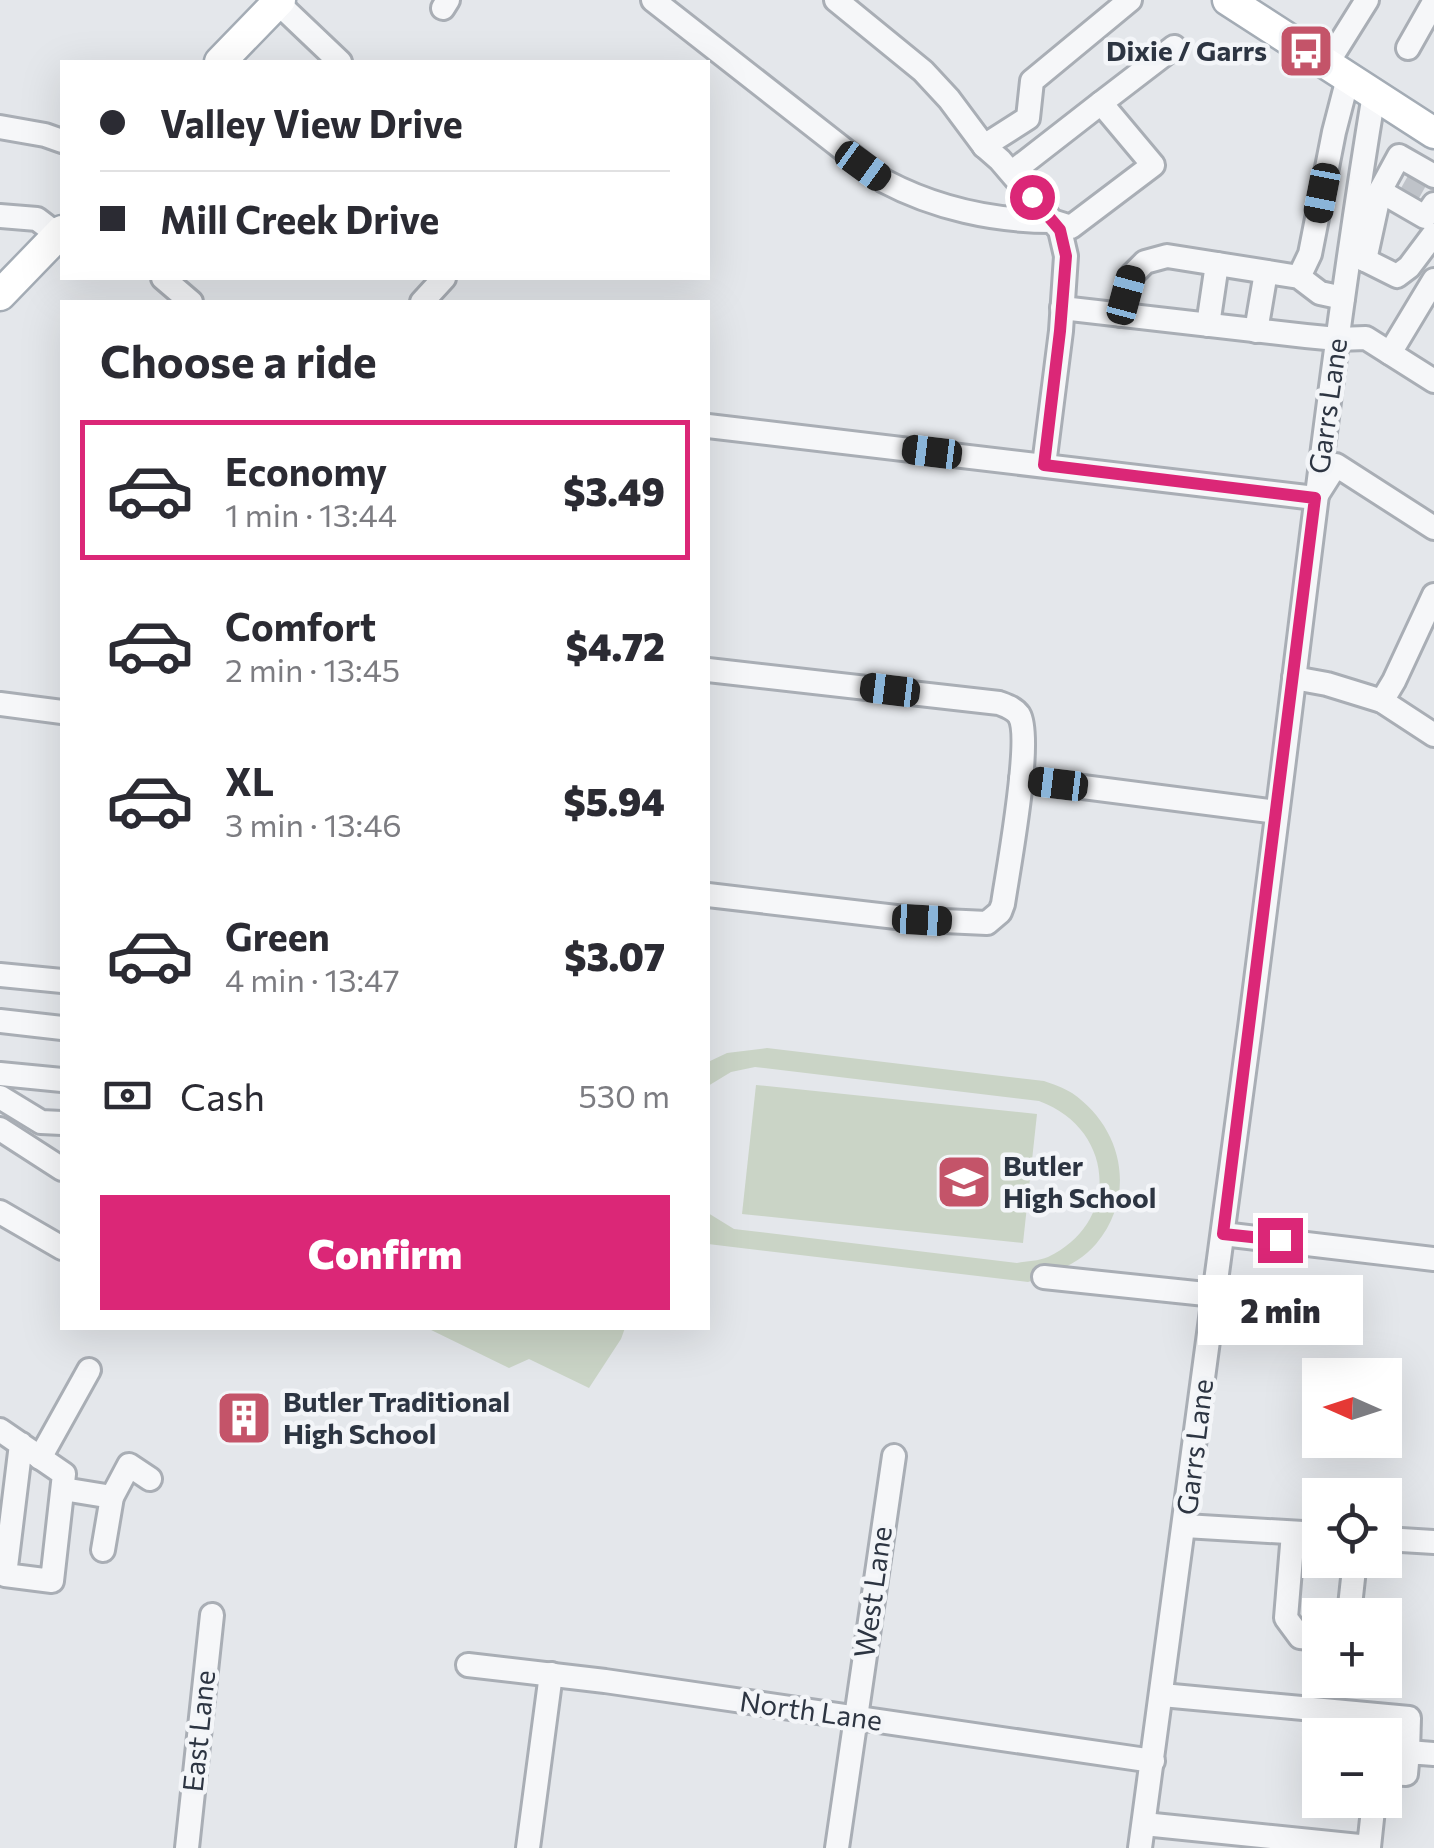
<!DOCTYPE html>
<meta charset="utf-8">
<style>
body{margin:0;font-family:Commissioner,sans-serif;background:#f7f7f7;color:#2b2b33;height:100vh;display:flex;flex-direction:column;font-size:38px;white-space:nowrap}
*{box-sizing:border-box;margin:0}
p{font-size:32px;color:#7c7c81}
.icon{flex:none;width:55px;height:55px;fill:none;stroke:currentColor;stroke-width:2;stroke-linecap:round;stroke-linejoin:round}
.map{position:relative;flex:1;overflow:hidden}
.details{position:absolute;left:60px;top:300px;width:650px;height:1030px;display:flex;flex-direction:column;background:#fff;border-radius:0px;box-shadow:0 10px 40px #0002}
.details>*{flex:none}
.banner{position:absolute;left:60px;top:60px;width:650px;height:220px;border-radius:0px;box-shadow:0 10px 40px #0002;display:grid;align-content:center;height:220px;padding:0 40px;background:#fff}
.needle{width:65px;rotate:273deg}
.buttons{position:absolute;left:1302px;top:1358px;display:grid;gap:20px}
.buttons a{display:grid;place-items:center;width:100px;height:100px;border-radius:0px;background:#fff;box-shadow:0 10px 40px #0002;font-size:50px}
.end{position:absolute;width:45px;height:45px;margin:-22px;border:12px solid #db2777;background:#fff;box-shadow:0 0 0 5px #fff}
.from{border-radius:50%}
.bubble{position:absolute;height:70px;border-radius:0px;background:#fff;box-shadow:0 10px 40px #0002;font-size:32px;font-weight:800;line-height:70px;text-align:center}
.car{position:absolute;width:30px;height:60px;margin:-30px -15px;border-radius:12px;box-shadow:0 0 8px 2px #0007;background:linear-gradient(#222 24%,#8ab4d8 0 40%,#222 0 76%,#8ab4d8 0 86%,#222 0)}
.banner b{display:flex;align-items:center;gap:35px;height:95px;font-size:38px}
.banner b+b{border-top:2px solid #e1e1e2}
.banner i{width:25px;height:25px;background:#2b2b33}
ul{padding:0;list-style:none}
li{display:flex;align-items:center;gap:30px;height:140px;margin:0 20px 15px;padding:0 20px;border:5px solid transparent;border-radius:0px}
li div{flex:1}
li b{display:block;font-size:38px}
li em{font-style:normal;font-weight:800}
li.current{border-color:#db2777}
li>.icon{width:90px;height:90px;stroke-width:1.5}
h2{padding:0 40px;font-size:45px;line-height:120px}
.pay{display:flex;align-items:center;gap:25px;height:110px;padding:0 40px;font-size:38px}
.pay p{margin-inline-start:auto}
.primary-button{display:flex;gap:20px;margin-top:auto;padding:20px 40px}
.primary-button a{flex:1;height:115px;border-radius:0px;background:#db2777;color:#fff;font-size:40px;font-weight:800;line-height:115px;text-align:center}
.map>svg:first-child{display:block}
.pitch{fill:#cad4c6}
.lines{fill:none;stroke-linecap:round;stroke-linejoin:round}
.minor-tunnel{stroke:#bfc3c9;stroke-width:22;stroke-dasharray:22 11;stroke-linecap:butt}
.minor-casing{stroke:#a9aeb5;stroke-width:28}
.major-casing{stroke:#a4acb5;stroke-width:35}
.minor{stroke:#f6f7f9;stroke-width:22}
.major{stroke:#fff;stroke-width:30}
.route{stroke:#db2777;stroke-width:12}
.labels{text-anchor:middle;stroke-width:9;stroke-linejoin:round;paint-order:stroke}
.poi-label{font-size:28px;font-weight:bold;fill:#2d3542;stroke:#f3f5f8;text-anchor:start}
.street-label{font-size:28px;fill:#2d3542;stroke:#f3f5f8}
</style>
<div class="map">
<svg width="1434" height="1848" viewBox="0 0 1434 1848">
<rect width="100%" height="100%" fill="#e4e7eb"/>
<g class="pitch">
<path d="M767,1048l277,33c9,3 20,7 28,12 51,35 65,102 24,151 -17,20 -44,30 -68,38l-320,-38v-31l26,16 283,34c10,-2 22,-2 31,-6 74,-35 66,-129 -9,-156l-284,-34 -24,5 -23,14v-24l19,-9z"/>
<polygon points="756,1085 1037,1114 1023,1243 742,1214"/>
<polygon points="427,1328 625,1328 621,1339 589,1388 529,1359 509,1368"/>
</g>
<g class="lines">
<polyline class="minor-tunnel" points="1405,181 1423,191"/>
<g class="minor-casing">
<g id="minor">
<path d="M653,0l231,181c51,27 110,40 168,40l8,9 6,26 -5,75 -17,134"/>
<polyline points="836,0 923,71 949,99 984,146 1000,160 1052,221 1071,227 1153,165 1101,103 1011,173"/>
<polyline points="278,3 340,62"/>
<polyline points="443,8 448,0"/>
<polyline points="1408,48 1434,2"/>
<polyline points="1327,64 1367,0"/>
<polyline points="1101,103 1174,47"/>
<polyline points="0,127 45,135 62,141"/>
<polyline points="984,146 1028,118 1032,81 1130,0"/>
<polyline points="1380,191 1425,217 1434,204"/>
<polyline points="0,216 37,219 58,235"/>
<polyline points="1350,252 1365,260 1380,191 1399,156 1434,176"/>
<polyline points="1365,260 1397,276 1409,267 1433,235"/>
<polyline points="1299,277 1310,254 1334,132 1348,78"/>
<polyline points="163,278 191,302"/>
<polyline points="422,302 444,278"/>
<polyline points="1062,308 1306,336 1337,339 1366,338 1434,381"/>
<polyline points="1121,315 1132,275 1145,262 1167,256 1299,277 1320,293 1343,298"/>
<polyline points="1208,325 1217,264"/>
<polyline points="1256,331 1266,272"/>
<polyline points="1390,353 1434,280"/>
<polyline points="708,426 1315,498 1336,465 1434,528"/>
<path d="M708,670l291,33c8,3 15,5 20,12 14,23 -11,155 -16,189l-3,8 -13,11 -65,-3 -214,-25"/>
<polyline points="1294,678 1327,684 1382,701 1434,735"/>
<polyline points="1382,701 1394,681 1434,595"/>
<polyline points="0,704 62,712"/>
<polyline points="1021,779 1277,812"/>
<polyline points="0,975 62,981"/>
<polyline points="0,1021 62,1028"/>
<polyline points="0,1074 62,1080"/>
<polyline points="0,1097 41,1122 62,1123"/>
<polyline points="0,1129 62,1169"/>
<polyline points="0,1212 62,1248"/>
<polyline points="1223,1234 1434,1259"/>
<polyline points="1044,1277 1215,1295"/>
<polyline points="0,1430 64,1474 52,1581 5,1575 21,1444"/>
<polyline points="40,1458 89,1370"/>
<polyline points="63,1489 112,1497"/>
<polyline points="1185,1526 1320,1534"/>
<polyline points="1293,1533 1286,1618 1300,1637 1320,1639"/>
<polyline points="1385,1539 1434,1542"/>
<polyline points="103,1550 112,1497 129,1465 150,1479"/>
<polyline points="1349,1615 1355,1560"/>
<polyline points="468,1665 605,1681 1153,1761"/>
<polyline points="1162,1695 1409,1718 1408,1752"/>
<polyline points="1385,1773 1406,1774 1408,1752 1434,1754"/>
<polyline points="1144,1824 1369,1847 1374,1800"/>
<polyline points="187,1848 212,1615"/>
<polyline points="528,1848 551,1674"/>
<polyline points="837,1848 894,1456"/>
<path d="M1140,1848c49,-346 94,-693 138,-1040 30,-238 57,-477 96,-714"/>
</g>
</g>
<g class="major-casing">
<g id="major">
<polyline points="1228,0 1434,133"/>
<polyline points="220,62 280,0"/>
<polyline points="0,295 62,231"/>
</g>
</g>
<use href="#minor" class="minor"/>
<use href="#major" class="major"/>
</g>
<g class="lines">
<polyline class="route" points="1032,197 1060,230 1066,256 1060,331 1044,465 1315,498 1223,1234 1280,1240"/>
</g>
<defs>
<g id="bus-square" transform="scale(2.875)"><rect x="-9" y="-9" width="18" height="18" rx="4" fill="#c45469" stroke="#f3f5f8"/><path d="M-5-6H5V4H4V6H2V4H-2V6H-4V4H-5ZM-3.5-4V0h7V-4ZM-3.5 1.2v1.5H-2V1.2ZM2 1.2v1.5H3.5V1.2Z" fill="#fff"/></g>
<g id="school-square" transform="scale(2.875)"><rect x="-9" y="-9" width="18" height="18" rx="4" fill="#c45469" stroke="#f3f5f8"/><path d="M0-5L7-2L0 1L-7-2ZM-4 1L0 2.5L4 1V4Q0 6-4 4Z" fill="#fff"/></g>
<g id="building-square" transform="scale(2.875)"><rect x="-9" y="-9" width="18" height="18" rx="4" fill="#c45469" stroke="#f3f5f8"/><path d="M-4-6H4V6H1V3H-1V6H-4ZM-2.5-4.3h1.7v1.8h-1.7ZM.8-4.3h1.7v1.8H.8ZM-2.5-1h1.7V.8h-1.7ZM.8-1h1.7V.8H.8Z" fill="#fff"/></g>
</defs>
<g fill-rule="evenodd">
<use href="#bus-square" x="1306" y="51"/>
<use href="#school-square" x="964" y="1182"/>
<use href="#building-square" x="244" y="1418"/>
</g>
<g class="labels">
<g class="poi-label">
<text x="1267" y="61" text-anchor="end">Dixie / Garrs</text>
<text x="1003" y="1176">Butler<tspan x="1003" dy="32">High School</tspan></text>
<text x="283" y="1412">Butler Traditional<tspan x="283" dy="32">High School</tspan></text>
</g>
<g class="street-label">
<text transform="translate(1328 406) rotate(-82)" y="10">Garrs Lane</text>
<text transform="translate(1195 1447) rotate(-83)" y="10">Garrs Lane</text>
<text transform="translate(873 1592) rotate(-82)" y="10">West Lane</text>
<text transform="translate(811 1711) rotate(8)" y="10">North Lane</text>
<text transform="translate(199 1731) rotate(-84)" y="10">East Lane</text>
</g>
</g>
</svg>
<div class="buttons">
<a><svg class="needle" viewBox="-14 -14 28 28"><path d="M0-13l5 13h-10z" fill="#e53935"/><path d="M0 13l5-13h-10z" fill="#7c7c81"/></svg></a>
<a><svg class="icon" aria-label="locate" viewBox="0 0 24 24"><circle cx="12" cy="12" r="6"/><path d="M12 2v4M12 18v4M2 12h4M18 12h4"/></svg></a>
<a>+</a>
<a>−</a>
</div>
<i class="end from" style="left:1032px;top:197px"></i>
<i class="end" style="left:1280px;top:1240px"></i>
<div class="bubble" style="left:1198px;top:1275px;width:165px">2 min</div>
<i class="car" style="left:863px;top:166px;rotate:126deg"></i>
<i class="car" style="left:1322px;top:193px;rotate:191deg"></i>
<i class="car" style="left:1126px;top:295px;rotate:15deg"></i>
<i class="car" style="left:932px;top:452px;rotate:277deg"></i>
<i class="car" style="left:890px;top:690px;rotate:277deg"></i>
<i class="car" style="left:1058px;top:784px;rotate:277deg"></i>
<i class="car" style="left:922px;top:920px;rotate:93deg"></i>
<div class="banner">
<b><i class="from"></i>Valley View Drive</b>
<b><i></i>Mill Creek Drive</b>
</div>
<section class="details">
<h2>Choose a ride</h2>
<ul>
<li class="current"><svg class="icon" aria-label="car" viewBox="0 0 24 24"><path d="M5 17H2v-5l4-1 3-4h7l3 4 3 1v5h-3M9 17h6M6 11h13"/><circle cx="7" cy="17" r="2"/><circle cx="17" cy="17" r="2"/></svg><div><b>Economy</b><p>1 min · 13:44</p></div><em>$3.49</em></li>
<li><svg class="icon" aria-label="car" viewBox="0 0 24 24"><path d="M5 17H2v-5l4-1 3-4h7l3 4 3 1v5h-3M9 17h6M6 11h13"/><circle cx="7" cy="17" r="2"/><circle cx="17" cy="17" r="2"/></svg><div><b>Comfort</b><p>2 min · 13:45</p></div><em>$4.72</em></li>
<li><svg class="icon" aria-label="car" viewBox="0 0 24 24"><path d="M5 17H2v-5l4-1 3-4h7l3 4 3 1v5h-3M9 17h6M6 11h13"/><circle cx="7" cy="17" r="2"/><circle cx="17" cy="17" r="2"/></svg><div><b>XL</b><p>3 min · 13:46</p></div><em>$5.94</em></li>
<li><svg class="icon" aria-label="car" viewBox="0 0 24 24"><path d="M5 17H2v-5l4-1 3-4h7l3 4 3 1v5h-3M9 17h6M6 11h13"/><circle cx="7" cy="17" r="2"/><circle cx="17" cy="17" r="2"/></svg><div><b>Green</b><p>4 min · 13:47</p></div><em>$3.07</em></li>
</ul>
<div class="pay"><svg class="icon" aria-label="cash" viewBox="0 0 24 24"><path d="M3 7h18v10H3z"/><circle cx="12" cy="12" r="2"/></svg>Cash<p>530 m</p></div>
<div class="primary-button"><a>Confirm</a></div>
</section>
</div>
